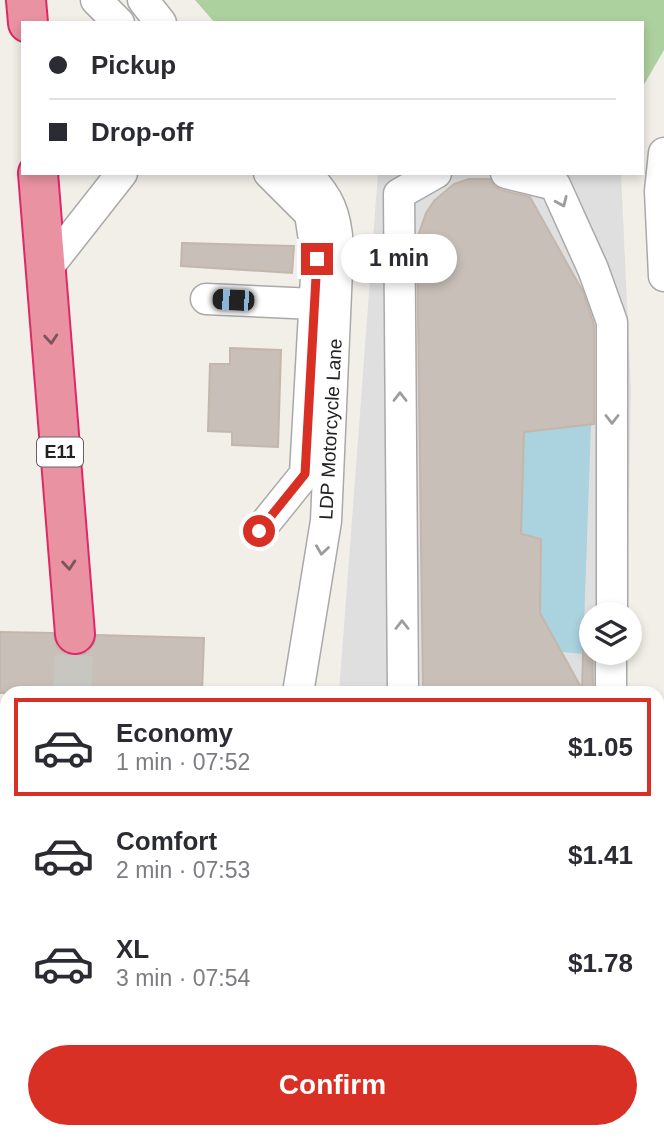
<!DOCTYPE html>
<meta charset="utf-8">
<style>
body{margin:0;font-family:Helvetica,sans-serif;background:#f7f7f7;color:#2b2b33;height:100vh;display:flex;flex-direction:column;font-size:26px;white-space:nowrap}
*{box-sizing:border-box;margin:0}
p{font-size:23px;color:#7c7c81}
.icon{flex:none;width:38px;height:38px;fill:none;stroke:currentColor;stroke-width:2;stroke-linecap:round;stroke-linejoin:round}
.map{position:relative;flex:1;overflow:hidden}
.sheet{position:absolute;left:0px;top:686px;width:665px;height:453px;display:flex;flex-direction:column;background:#fff;border-radius:21px 21px 0 0;box-shadow:0 4px 10px #0003}
.sheet>*{flex:none}
.guide{position:absolute;left:21px;top:21px;width:623px;height:154px;border-radius:0px;box-shadow:0 4px 10px #0003;display:grid;align-content:center;height:154px;padding:0 28px;background:#fff}
.tools{position:absolute;left:579px;top:602px;display:grid;gap:14px}
.tools a{display:grid;place-items:center;width:63px;height:63px;border-radius:50%;background:#fff;box-shadow:0 4px 10px #0003;font-size:35px}
.end{position:absolute;width:32px;height:32px;margin:-16px;border:9px solid #d93025;background:#fff;box-shadow:0 0 0 4px #fff}
.from{border-radius:50%}
.bubble{position:absolute;height:49px;border-radius:24px;background:#fff;box-shadow:0 4px 10px #0003;font-size:23px;font-weight:800;line-height:49px;text-align:center}
.car{position:absolute;width:21px;height:42px;margin:-21px -10px;border-radius:9px;box-shadow:0 0 5px 2px #0007;background:linear-gradient(#222 24%,#8ab4d8 0 40%,#222 0 76%,#8ab4d8 0 86%,#222 0)}
.guide b{display:flex;align-items:center;gap:24px;height:66px;font-size:26px}
.guide b+b{border-top:2px solid #e1e1e2}
.guide i{width:18px;height:18px;background:#2b2b33}
ul{padding:12px 0 0;list-style:none}
li{display:flex;align-items:center;gap:21px;height:98px;margin:0 14px 10px;padding:0 14px;border:4px solid transparent;border-radius:0px}
li div{flex:1}
li b{display:block;font-size:26px}
li em{font-style:normal;font-weight:800}
li.on{border-color:#d93025}
li>.icon{width:63px;height:63px;stroke-width:1.5}
.primary-button{display:flex;gap:14px;margin-top:auto;padding:14px 28px}
.primary-button a{flex:1;height:80px;border-radius:42px;background:#d93025;color:#fff;font-size:28px;font-weight:800;line-height:80px;text-align:center}
.map>svg:first-child{display:block}
.residential{fill:#e0dfdf}
.forest{fill:#add19e}
.water{fill:#aad3df}
.building{fill:#c7bfb8;stroke:#c4b6ab;stroke-width:2}
.lines{fill:none;stroke-linecap:round;stroke-linejoin:round}
.highway-tunnel{stroke:#c8c6c1;stroke-width:38;stroke-dasharray:38 19;stroke-linecap:butt}
.minor-casing{stroke:#a9a9a9;stroke-width:33}
.highway-casing{stroke:#dc2a67;stroke-width:42}
.minor{stroke:#fff;stroke-width:30}
.highway{stroke:#e892a2;stroke-width:38}
.oneway{stroke:#9c9c9c}
.oneway2{stroke:#7b545c}
.route{stroke:#d93025;stroke-width:9}
.labels{text-anchor:middle;stroke-width:5;stroke-linejoin:round;paint-order:stroke}
.shield{fill:#fff;stroke:#646464;stroke-width:2}
.shield-label{font-size:18px;font-weight:bold;fill:#222}
.street-label{font-size:19px;fill:#222;stroke:#fff}
</style>
<div class="map">
<svg width="664" height="1139" viewBox="0 0 664 1139">
<rect width="100%" height="100%" fill="#f2efe9"/>
<polygon class="residential" points="378,173 621,173 631,390 627,614 592,614 592,653 625,653 622,693 339,693"/>
<g class="forest">
<polygon points="195,0 664,0 664,50 642,88 642,23 215,23"/>
<polygon points="664,786 664,1139 344,1139 349,1132 658,1132 658,797"/>
</g>
<polygon class="water" points="591,425 583,654 562,652 540,613 521,534 524,432"/>
<g class="building">
<polygon points="469,179 490,179 494,186 501,190 530,197 583,292 594,325 594,424 524,432 521,534 541,539 540,613 582,689 584,622 592,622 593,693 423,693 417,239 426,213 434,201 454,184"/>
<polygon points="182,243 294,246 292,273 181,266"/>
<polygon points="230,348 281,350 278,447 232,445 232,432 208,431 210,364 230,364"/>
<polygon points="0,632 53,633 57,647 66,654 76,656 88,652 94,644 96,635 204,638 202,693 0,693"/>
</g>
<g class="lines">
<polyline class="highway-tunnel" points="72,693 75,634"/>
<g class="minor-casing">
<g id="minor">
<polyline points="96,0 119,23"/>
<polyline points="143,0 161,23"/>
<polyline points="664,153 660,191 664,276"/>
<polyline points="506,173 555,185 593,269 612,322 612,614"/>
<polyline points="45,271 122,173"/>
<polyline points="206,299 315,304"/>
<polyline points="259,531 305,474 317,259 310,214 269,173"/>
<path d="M298,693l28,-172 12,-274c-2,-35 -9,-49 -32,-74"/>
<polyline points="403,693 399,194 436,173"/>
<polyline points="611,693 611,653"/>
<polyline points="658,732 664,721"/>
<polyline points="145,1139 151,1132"/>
<polyline points="298,1139 303,1132"/>
</g>
</g>
<g class="highway-casing">
<g id="highway">
<polyline points="26,0 28,23"/>
<polyline points="38,173 75,634"/>
<polyline points="23,1139 24,1132"/>
</g>
</g>
<use href="#minor" class="minor"/>
<use href="#highway" class="highway"/>
</g>
<defs><path id="oneway-chevron" d="M-2-3.5L2.5 0L-2 3.5" fill="none" stroke-width="1.6" stroke-linecap="round" stroke-linejoin="round" transform="scale(1.75)"/></defs>
<g class="oneway">
<use href="#oneway-chevron" transform="translate(562 202) rotate(66)"/>
<use href="#oneway-chevron" transform="translate(400 397) rotate(-90)"/>
<use href="#oneway-chevron" transform="translate(612 419) rotate(90)"/>
<use href="#oneway-chevron" transform="translate(322 550) rotate(98)"/>
<use href="#oneway-chevron" transform="translate(402 625) rotate(-90)"/>
</g>
<g class="oneway2">
<use href="#oneway-chevron" transform="translate(51 339) rotate(85)"/>
<use href="#oneway-chevron" transform="translate(69 565) rotate(85)"/>
</g>
<g class="lines">
<polyline class="route" points="259,531 305,474 317,259"/>
</g>
<g class="labels">
<rect class="shield" x="37" y="437.5" width="46" height="29" rx="5"/>
<g class="shield-label">
<text x="60" y="458">E11</text>
</g>
<g class="street-label">
<text transform="translate(330 429) rotate(-87)" y="7">LDP Motorcycle Lane</text>
</g>
</g>
</svg>
<div class="tools">
<a><svg class="icon" aria-label="layers" viewBox="0 0 24 24"><path d="M12 4l9 5-9 5-9-5zM3 14l9 5 9-5"/></svg></a>
</div>
<i class="end from" style="left:259px;top:531px"></i>
<i class="end" style="left:317px;top:259px"></i>
<div class="bubble" style="left:341px;top:234px;width:116px">1 min</div>
<i class="car" style="left:233px;top:300px;rotate:273deg"></i>
<div class="guide">
<b><i class="from"></i>Pickup</b>
<b><i></i>Drop-off</b>
</div>
<section class="sheet">
<ul>
<li class="on"><svg class="icon" aria-label="car" viewBox="0 0 24 24"><path d="M5 17H2v-5l4-1 3-4h7l3 4 3 1v5h-3M9 17h6M6 11h13"/><circle cx="7" cy="17" r="2"/><circle cx="17" cy="17" r="2"/></svg><div><b>Economy</b><p>1 min · 07:52</p></div><em>$1.05</em></li>
<li><svg class="icon" aria-label="car" viewBox="0 0 24 24"><path d="M5 17H2v-5l4-1 3-4h7l3 4 3 1v5h-3M9 17h6M6 11h13"/><circle cx="7" cy="17" r="2"/><circle cx="17" cy="17" r="2"/></svg><div><b>Comfort</b><p>2 min · 07:53</p></div><em>$1.41</em></li>
<li><svg class="icon" aria-label="car" viewBox="0 0 24 24"><path d="M5 17H2v-5l4-1 3-4h7l3 4 3 1v5h-3M9 17h6M6 11h13"/><circle cx="7" cy="17" r="2"/><circle cx="17" cy="17" r="2"/></svg><div><b>XL</b><p>3 min · 07:54</p></div><em>$1.78</em></li>
</ul>
<div class="primary-button"><a>Confirm</a></div>
</section>
</div>
